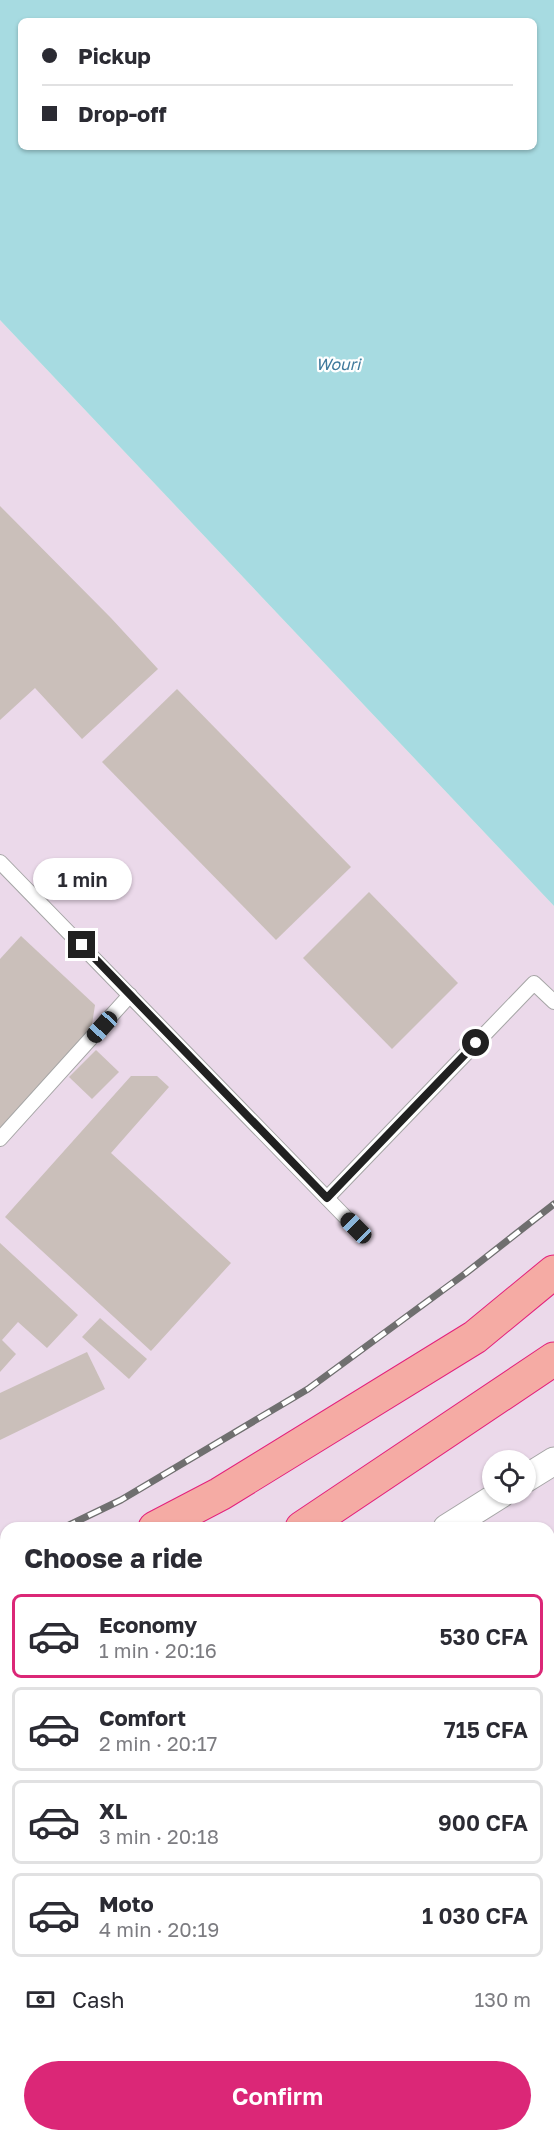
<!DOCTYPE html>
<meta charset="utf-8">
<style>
body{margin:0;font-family:"Golos Text",sans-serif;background:#f2f2f3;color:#2b2b33;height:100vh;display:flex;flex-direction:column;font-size:22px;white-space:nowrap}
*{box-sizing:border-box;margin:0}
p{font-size:20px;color:#7c7c81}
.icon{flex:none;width:33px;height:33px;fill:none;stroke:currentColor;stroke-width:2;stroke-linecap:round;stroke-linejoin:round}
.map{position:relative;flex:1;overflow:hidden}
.panel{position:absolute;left:0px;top:1522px;width:555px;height:620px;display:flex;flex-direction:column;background:#fff;border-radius:18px 18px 0 0;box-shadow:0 2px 4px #0004}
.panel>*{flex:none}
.hud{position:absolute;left:18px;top:18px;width:519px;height:132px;border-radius:9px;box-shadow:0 2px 4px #0004;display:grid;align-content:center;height:132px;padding:0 24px;background:#fff}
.buttons{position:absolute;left:482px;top:1450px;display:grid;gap:12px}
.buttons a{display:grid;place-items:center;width:54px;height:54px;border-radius:50%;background:#fff;box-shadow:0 2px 4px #0004;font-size:30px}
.end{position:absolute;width:27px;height:27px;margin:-14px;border:8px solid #212121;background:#fff;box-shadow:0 0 0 3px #fff}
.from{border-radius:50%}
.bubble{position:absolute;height:42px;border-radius:21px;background:#fff;box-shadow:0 2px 4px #0004;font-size:20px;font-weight:600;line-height:42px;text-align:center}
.car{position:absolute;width:18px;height:36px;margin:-18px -9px;border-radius:8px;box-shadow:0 0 4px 2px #0007;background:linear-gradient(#222 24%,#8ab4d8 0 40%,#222 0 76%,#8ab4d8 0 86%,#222 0)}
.hud b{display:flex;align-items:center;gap:21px;height:57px;font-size:22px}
.hud b+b{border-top:2px solid #e1e1e2}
.hud i{width:15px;height:15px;background:#2b2b33}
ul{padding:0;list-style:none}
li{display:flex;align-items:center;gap:18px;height:84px;margin:0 12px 9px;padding:0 12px;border:3px solid #e1e1e2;border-radius:9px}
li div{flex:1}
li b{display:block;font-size:22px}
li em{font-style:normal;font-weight:600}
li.selected{border-color:#db2777}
li>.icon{width:54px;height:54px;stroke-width:1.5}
h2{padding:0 24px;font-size:27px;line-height:72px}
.pay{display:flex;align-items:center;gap:15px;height:66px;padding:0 24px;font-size:22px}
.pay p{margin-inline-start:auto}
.action{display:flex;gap:12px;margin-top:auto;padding:12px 24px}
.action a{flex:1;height:69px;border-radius:36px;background:#db2777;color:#fff;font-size:24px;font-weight:600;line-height:69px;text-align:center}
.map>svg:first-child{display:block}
.industrial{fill:#ebd9ea;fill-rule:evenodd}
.water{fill:#a7dbe1;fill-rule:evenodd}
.building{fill:#cabfba}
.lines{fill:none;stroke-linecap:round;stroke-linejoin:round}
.service-casing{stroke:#a5a5a5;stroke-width:16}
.minor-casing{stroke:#a5a5a5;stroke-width:29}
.trunk-casing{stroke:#e3217c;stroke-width:35}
.service{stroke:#fff;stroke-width:14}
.minor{stroke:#fff;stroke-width:27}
.trunk{stroke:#f5aba4;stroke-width:33}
.rail-casing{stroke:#6f6f6f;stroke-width:7}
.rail{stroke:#fff;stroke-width:4.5;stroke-dasharray:14;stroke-linecap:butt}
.route{stroke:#212121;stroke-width:8}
.labels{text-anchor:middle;stroke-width:4.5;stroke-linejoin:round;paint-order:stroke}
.water-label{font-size:16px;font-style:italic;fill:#407a9d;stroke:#fff}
</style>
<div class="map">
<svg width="554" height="2141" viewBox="0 0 554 2141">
<rect width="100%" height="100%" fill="#f2ede7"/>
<path class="industrial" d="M0,320l554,586v974l-5,3v-355h-543v608h275l1,5h-282zM492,1461h33v33h-33z"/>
<g class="water">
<path d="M0,0h554v906l-554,-586zM21,21h513v126h-513z"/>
<polygon points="554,1880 554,2141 282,2141 281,2136 549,2136 549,1883"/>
</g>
<g class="building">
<polygon points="0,506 111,618 158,669 82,739 35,688 0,720"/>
<polygon points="177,689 351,867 276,940 102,762"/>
<polygon points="369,892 458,983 392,1049 303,958"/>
<polygon points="21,936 95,1005 91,1031 0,1130 0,959"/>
<polygon points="96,1050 119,1072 92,1099 69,1077"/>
<polygon points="131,1076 157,1076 169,1087 111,1153 231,1263 151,1351 5,1217"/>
<polygon points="0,1243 78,1315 47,1348 18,1322 2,1340 16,1354 0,1372"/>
<polygon points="100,1318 147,1359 129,1379 82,1337"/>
<polygon points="87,1352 105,1389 0,1440 0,1393"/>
<polygon points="554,1764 554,1825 549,1827 549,1766"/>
</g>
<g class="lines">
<g class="service-casing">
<g id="service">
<polyline points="0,862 356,1228"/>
<polyline points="0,1139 130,995"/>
<polyline points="327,1198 534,983 554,1002"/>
</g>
</g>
<g class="minor-casing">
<g id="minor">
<polyline points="525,1479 554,1461"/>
<polyline points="447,1528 501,1494"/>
<polyline points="0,1772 6,1770"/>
</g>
</g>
<g class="trunk-casing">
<g id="trunk">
<polyline points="155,1528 220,1494 475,1337 554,1272"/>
<polyline points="302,1528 554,1359"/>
<polyline points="0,1610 6,1607"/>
<polyline points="0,1682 6,1679"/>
</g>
</g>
<use href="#service" class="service"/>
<use href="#minor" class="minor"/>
<use href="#trunk" class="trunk"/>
<g class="rail-casing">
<g id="rail">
<polyline points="63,1528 121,1500 308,1389 466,1273 554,1204"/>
<polyline points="0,1560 6,1557"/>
</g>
</g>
<use href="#rail" class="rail"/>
</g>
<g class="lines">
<polyline class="route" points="82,945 327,1198 476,1043"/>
</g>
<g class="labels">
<g class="water-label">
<text x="338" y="370">Wouri</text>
</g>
</g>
</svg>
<div class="buttons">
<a><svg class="icon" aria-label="locate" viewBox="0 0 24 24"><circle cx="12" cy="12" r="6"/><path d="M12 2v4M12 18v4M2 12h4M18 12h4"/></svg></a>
</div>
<i class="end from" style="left:476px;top:1043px"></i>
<i class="end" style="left:82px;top:945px"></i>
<div class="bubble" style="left:33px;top:858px;width:99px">1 min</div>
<i class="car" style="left:102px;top:1027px;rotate:222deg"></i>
<i class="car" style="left:356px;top:1228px;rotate:315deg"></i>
<div class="hud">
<b><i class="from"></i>Pickup</b>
<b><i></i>Drop-off</b>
</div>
<section class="panel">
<h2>Choose a ride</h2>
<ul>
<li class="selected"><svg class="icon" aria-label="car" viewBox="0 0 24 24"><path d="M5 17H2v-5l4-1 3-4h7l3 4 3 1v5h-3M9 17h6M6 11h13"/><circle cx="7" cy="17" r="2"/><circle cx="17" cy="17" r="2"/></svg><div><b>Economy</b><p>1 min · 20:16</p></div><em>530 CFA</em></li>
<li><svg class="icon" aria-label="car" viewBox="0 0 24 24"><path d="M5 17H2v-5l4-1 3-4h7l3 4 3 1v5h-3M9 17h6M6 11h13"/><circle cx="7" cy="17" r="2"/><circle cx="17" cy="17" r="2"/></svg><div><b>Comfort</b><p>2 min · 20:17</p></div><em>715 CFA</em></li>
<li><svg class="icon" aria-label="car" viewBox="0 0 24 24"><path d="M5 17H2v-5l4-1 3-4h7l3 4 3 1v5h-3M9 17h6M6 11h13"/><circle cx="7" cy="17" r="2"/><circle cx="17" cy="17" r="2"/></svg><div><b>XL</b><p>3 min · 20:18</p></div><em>900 CFA</em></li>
<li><svg class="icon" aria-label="car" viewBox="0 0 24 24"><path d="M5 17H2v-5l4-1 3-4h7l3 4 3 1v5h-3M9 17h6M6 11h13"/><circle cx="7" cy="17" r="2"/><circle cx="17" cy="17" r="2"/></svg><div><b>Moto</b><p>4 min · 20:19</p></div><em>1 030 CFA</em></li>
</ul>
<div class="pay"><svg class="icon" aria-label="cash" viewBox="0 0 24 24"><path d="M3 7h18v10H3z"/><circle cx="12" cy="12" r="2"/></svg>Cash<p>130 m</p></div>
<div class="action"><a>Confirm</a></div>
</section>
</div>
